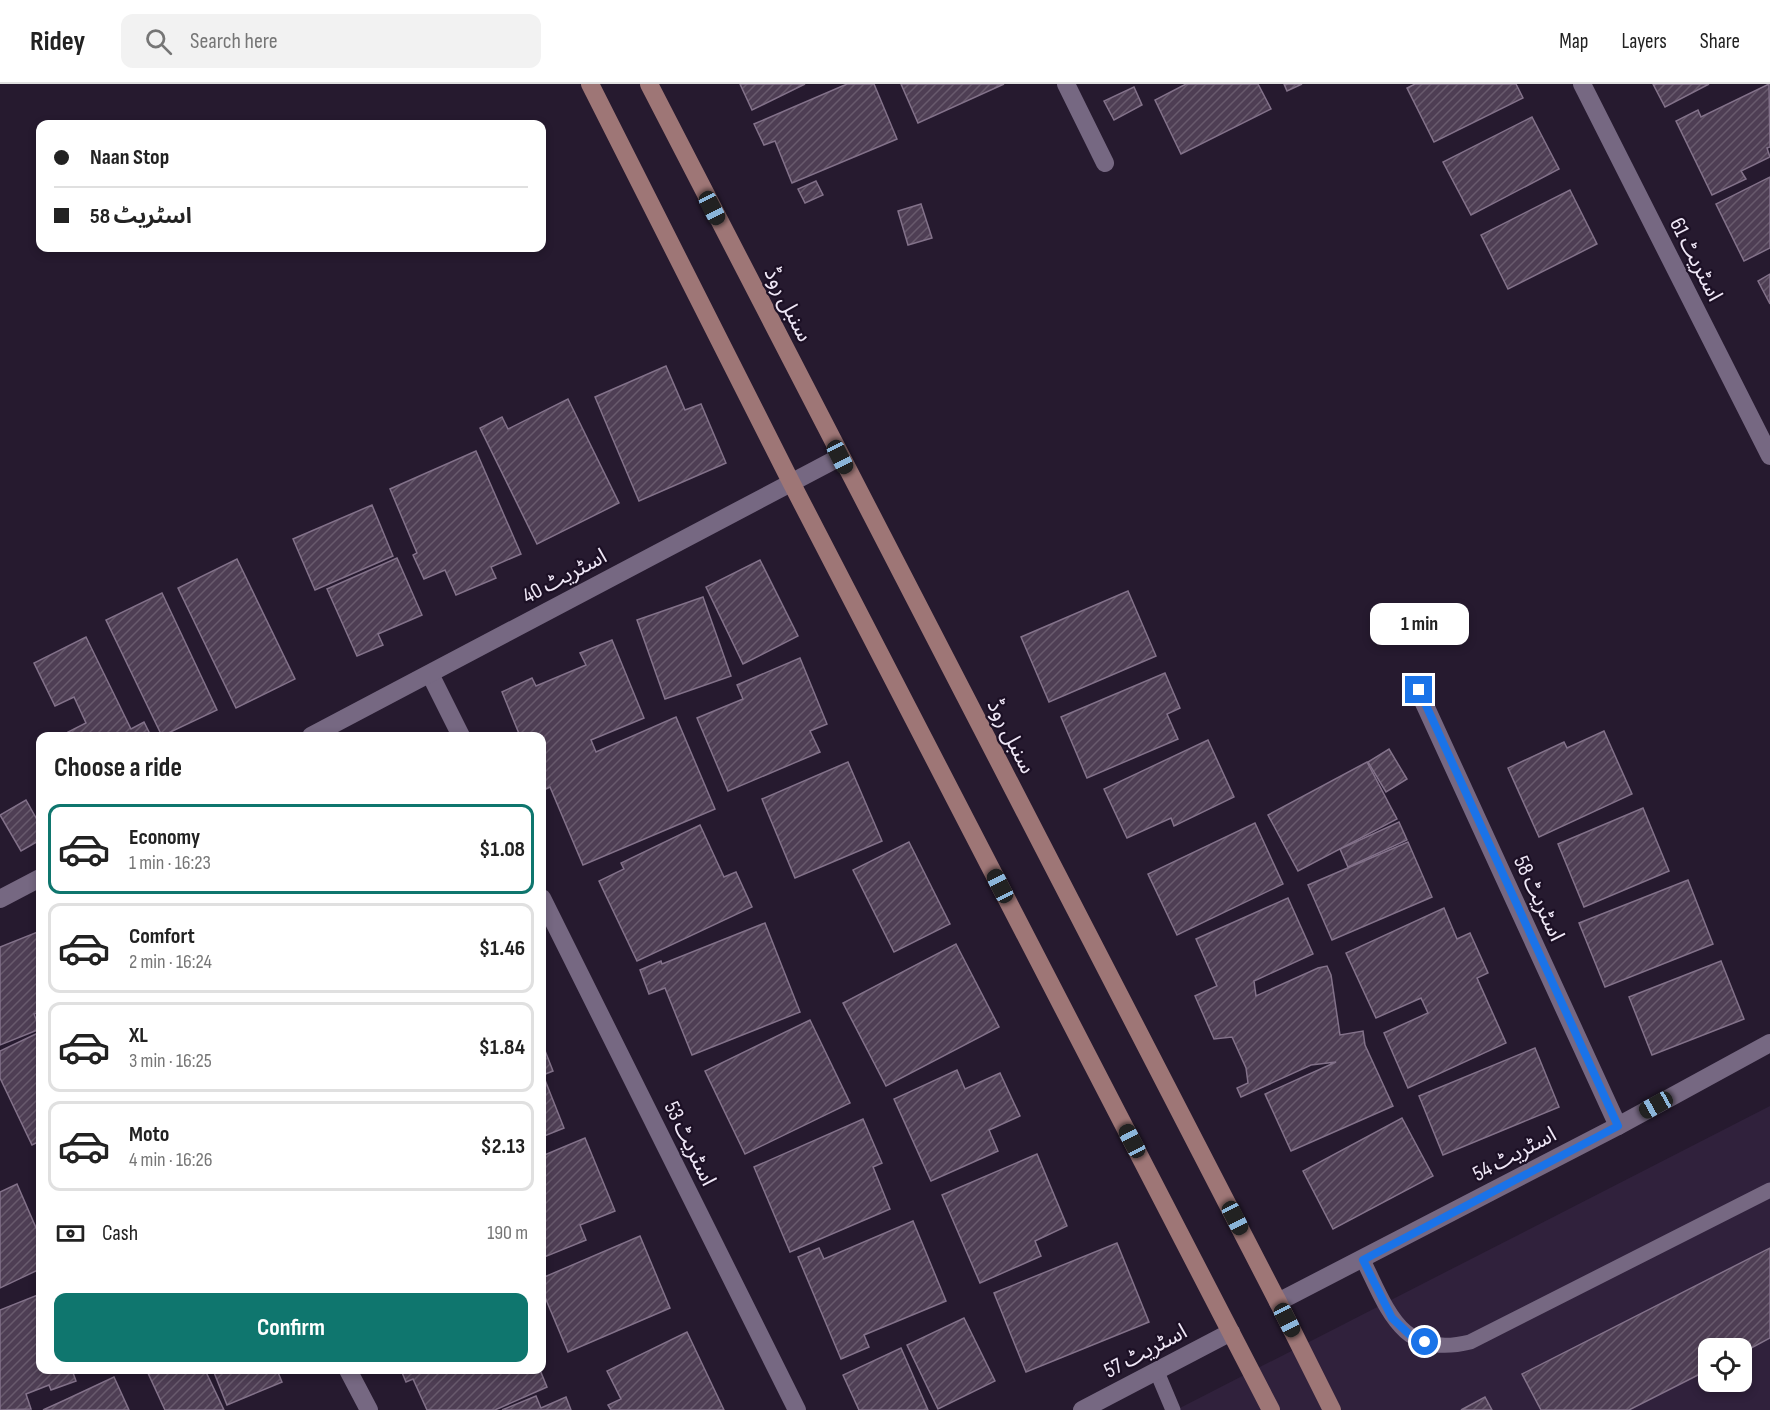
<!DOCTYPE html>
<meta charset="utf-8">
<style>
body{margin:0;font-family:"Sofia Sans Condensed","Noto Sans Arabic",sans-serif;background:#f2f2f2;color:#222;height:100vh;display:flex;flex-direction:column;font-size:22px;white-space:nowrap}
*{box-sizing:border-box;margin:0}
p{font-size:20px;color:#767676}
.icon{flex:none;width:33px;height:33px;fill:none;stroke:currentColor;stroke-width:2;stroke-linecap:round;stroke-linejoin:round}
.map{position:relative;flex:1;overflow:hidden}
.side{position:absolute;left:36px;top:648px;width:510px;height:642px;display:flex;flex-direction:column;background:#fff;border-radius:12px;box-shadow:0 3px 9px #0003}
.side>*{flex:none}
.top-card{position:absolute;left:36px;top:36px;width:510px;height:132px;border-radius:12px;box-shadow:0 3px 9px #0003;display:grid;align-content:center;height:132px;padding:0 18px;background:#fff}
.tools{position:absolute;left:1698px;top:1254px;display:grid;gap:12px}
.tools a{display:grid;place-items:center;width:54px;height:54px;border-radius:12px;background:#fff;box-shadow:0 3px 9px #0003;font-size:30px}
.end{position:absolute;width:27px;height:27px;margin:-14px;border:8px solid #1a73e8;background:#fff;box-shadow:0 0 0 3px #fff}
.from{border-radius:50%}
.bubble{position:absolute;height:42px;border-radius:12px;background:#fff;box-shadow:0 3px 9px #0003;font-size:20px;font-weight:700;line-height:42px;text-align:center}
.car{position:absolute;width:18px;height:36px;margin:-18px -9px;border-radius:8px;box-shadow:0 0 4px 2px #0007;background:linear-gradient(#222 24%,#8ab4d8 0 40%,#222 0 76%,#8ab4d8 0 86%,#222 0)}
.top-card b{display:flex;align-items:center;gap:21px;height:57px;font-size:22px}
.top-card b+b{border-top:2px solid #e0e0e0}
.top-card i{width:15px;height:15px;background:#222}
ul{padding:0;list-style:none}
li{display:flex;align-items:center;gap:18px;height:90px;margin:0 12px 9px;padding:0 6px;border:3px solid #e0e0e0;border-radius:12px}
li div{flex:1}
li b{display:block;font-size:22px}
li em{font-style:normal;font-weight:700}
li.selected{border-color:#0f766e}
li>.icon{width:54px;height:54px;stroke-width:1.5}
h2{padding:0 18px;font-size:27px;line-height:72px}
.pay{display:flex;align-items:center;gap:15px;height:66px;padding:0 18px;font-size:22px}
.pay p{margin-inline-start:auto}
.cta{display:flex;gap:12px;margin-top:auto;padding:12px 18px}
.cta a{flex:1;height:69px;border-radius:12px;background:#0f766e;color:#fff;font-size:24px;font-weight:700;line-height:69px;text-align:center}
header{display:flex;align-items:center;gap:36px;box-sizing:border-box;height:84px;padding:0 30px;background:#fff;border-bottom:2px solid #e0e0e0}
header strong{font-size:28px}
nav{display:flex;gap:33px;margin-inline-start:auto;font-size:21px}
.search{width:420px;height:54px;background:#f2f2f2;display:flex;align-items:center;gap:15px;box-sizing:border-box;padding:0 21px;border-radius:12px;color:#767676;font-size:22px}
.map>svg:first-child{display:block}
.built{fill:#30213c;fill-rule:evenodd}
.building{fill:url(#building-hatch);stroke:#83728a;stroke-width:1.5}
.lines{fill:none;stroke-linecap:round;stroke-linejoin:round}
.lane{stroke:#766882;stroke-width:15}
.street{stroke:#766882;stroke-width:18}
.secondary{stroke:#9e7676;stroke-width:18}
.route{stroke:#1a73e8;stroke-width:8}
.labels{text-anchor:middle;stroke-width:4.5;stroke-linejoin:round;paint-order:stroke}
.street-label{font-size:22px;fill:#efe7f6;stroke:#1c1025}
</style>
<header>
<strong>Ridey</strong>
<div class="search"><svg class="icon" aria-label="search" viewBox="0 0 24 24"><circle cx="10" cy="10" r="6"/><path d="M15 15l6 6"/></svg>Search here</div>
<nav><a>Map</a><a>Layers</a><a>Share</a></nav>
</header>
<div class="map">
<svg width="1770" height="1326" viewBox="0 0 1770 1326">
<defs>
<pattern id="building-hatch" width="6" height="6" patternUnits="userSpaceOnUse" patternTransform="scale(1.5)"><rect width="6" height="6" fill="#4e3e54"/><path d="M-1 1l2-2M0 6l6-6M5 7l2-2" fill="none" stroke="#685a6d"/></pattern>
</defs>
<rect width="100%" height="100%" fill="#261a2f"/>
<path class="built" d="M1770,1022v304h-594zM1708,1264h34v34h-34z"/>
<g class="building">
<polygon points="740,0 805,0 752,26"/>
<polygon points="847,0 874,0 897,55 792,99 775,57 764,61 754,40"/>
<polygon points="901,0 1004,0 918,39"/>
<polygon points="1186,0 1258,0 1271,25 1181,70 1155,16"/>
<polygon points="1284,0 1302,0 1287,7"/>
<polygon points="1415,0 1516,0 1523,14 1434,58 1407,4"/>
<polygon points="1653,0 1709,0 1665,23"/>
<polygon points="1769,0 1770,63 1767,64 1770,73 1741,87 1746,95 1712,111 1676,37 1698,26 1701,33"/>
<polygon points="1134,3 1142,21 1114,36 1104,17"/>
<polygon points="1532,33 1559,85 1471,131 1443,78"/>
<polygon points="1770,93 1770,164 1744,177 1716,120"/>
<polygon points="816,97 823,111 805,119 798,105"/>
<polygon points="1570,106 1597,160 1508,205 1481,151"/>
<polygon points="921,120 932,154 908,161 898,127"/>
<polygon points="1770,190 1770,220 1758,197"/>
<polygon points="666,282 685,326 701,320 726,379 639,417 595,313"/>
<polygon points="568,315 619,419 537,460 480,344 502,333 508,345"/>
<polygon points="476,367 521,470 491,483 496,494 456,511 445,486 424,495 413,471 417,469 390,405"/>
<polygon points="372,421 393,472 315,506 293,455"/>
<polygon points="397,474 422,531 378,550 383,561 357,572 327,505"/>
<polygon points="237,475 295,595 236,624 178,504"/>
<polygon points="760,476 798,552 743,580 706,503"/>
<polygon points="1128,507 1156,572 1049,618 1021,553"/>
<polygon points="162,509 217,626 162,652 106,536"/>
<polygon points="703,513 731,592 665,615 637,536"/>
<polygon points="86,553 131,645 144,638 151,652 70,652 68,648 86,639 74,613 55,622 34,579"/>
<polygon points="612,556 644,634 591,656 596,668 676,633 715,725 583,781 550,703 542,707 542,652 520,652 502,608 532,594 536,602 586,581 580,569"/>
<polygon points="800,574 827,640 810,647 820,668 728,707 697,634 743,615 737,601"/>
<polygon points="1165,589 1180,624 1167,630 1178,655 1087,694 1061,633"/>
<polygon points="1604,647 1632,710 1539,753 1508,684 1564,658 1567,664"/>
<polygon points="1208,656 1234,713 1174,742 1171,734 1127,754 1104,705"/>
<polygon points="1389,665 1407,695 1386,708 1368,678"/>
<polygon points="848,678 882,757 795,794 762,715"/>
<polygon points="1367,678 1397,735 1298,787 1268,731"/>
<polygon points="26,716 40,741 40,756 21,767 0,731"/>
<polygon points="1643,724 1669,787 1584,823 1558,760"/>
<polygon points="1399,738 1407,756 1348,783 1340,765"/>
<polygon points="1255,739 1283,800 1177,851 1148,790"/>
<polygon points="700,741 724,793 736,788 752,823 637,877 599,797 624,785 621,779"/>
<polygon points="909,758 950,840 894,868 853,786"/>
<polygon points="1408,758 1432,813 1332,856 1308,801"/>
<polygon points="1688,796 1713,860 1605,903 1579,839"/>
<polygon points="1288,814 1313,870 1254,897 1256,912 1318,884 1327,882 1331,891 1340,951 1363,947 1365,961 1393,1022 1291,1067 1265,1010 1336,978 1311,981 1241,1013 1237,1004 1248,999 1246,984 1232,953 1214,955 1195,912 1217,902 1196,855"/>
<polygon points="1444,824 1457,855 1470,849 1488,889 1477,894 1506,959 1408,1004 1384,949 1428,929 1421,914 1376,934 1346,869"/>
<polygon points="765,839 800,928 692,971 665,904 649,910 640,886 661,877 662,880"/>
<polygon points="40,847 40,928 34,930 40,945 0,961 0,863"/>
<polygon points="956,860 999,943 886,1002 843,919"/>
<polygon points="1721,877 1744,935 1652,971 1629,913"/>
<polygon points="810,936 850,1019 745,1070 705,987"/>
<polygon points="40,948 40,1057 32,1061 0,994 0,967"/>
<polygon points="542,959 553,987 543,991 564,1044 542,1053"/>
<polygon points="1535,964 1559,1023 1443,1071 1419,1012"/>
<polygon points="957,986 965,1005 1000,989 1020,1032 989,1046 998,1067 931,1097 894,1015"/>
<polygon points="1402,1034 1433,1092 1333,1145 1303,1087"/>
<polygon points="863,1035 882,1079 873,1083 890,1125 790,1168 754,1083"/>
<polygon points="585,1054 615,1127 580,1141 586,1156 542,1174 542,1072"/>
<polygon points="1037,1070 1067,1142 1035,1157 1041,1172 980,1199 942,1111"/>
<polygon points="17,1100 40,1153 40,1185 0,1204 0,1108"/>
<polygon points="913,1137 946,1217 864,1251 869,1263 841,1275 798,1173 819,1164 824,1175"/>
<polygon points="640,1152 670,1224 568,1268 542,1206 542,1194"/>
<polygon points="1117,1159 1149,1238 1026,1288 994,1209"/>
<polygon points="1770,1164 1770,1254 1742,1269 1742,1264 1708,1264 1708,1286 1629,1326 1541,1326 1522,1290"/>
<polygon points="40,1210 40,1286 72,1286 76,1297 51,1306 49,1301 26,1310 31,1325 0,1326 0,1226"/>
<polygon points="964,1234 995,1297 938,1325 907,1261"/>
<polygon points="687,1248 724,1326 611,1326 608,1321 621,1315 607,1287"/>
<polygon points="901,1264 928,1326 859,1326 843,1291"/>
<polygon points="151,1286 205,1286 224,1326 165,1326 147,1287"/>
<polygon points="213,1286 277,1286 282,1298 227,1321"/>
<polygon points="401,1286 540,1286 547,1303 495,1326 427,1326 413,1295 406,1298"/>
<polygon points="114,1293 129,1326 43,1326 65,1316"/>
<polygon points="536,1312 541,1324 566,1313 571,1326 502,1326"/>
<polygon points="1485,1313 1492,1326 1461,1326"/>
</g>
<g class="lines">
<g class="lane">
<path d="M1363,1176c25,50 38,99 107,82l300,-152"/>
<polyline points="1157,1288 1173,1326"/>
</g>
<g class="street">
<polyline points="1066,0 1105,79"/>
<polyline points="1582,0 1770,372"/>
<polyline points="430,590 461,652"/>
<polyline points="1418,606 1618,1042"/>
<polyline points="311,652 840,373"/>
<polyline points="542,814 797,1326"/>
<polyline points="0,815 40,794"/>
<polyline points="1278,1218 1618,1042 1770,959"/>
<polyline points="348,1286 369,1326"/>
<polyline points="1082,1326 1231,1248"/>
</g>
<g class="secondary">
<polyline points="590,0 791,398 1271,1326"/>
<polyline points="649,0 1278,1218 1332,1326"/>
</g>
</g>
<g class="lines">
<polyline class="route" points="1419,606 1618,1042 1363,1176 1392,1234 1411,1252 1425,1258"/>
</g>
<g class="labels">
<g class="street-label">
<text transform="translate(1697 175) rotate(63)" y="8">اسٹریٹ 61</text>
<text transform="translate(789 220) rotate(63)" y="8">سنبل روڈ</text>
<text transform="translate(564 491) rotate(-28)" y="8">اسٹریٹ 40</text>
<text transform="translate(1012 652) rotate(63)" y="8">سنبل روڈ</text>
<text transform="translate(1540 814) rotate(65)" y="8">اسٹریٹ 58</text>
<text transform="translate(691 1059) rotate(64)" y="8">اسٹریٹ 53</text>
<text transform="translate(1514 1069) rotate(-28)" y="8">اسٹریٹ 54</text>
<text transform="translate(1145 1266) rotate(-28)" y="8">اسٹریٹ 57</text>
</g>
</g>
</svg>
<div class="tools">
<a><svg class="icon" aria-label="locate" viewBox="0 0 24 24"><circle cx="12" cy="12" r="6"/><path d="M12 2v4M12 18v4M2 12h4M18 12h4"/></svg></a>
</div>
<i class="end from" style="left:1425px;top:1258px"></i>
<i class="end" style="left:1419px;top:606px"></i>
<div class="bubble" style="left:1370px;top:519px;width:99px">1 min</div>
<i class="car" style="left:712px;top:124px;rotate:153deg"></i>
<i class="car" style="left:840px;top:373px;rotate:153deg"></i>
<i class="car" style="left:1000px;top:802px;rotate:333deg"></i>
<i class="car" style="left:1656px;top:1021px;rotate:241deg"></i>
<i class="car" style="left:1132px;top:1057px;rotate:332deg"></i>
<i class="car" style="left:1235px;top:1134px;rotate:153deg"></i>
<i class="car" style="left:1287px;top:1236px;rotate:153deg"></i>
<div class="top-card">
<b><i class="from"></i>Naan Stop</b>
<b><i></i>اسٹریٹ 58</b>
</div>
<section class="side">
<h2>Choose a ride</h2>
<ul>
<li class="selected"><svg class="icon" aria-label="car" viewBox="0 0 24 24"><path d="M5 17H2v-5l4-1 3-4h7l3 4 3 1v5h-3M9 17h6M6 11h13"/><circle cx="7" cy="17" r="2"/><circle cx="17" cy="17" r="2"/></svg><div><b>Economy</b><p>1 min · 16:23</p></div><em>$1.08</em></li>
<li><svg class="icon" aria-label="car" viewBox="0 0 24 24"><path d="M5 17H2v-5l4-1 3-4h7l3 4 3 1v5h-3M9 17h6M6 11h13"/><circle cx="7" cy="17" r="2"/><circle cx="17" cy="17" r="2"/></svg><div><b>Comfort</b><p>2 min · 16:24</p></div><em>$1.46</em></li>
<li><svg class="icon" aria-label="car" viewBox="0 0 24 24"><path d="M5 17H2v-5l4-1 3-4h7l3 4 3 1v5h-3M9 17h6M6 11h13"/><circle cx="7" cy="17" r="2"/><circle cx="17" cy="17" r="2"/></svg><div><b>XL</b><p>3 min · 16:25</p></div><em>$1.84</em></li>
<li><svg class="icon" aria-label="car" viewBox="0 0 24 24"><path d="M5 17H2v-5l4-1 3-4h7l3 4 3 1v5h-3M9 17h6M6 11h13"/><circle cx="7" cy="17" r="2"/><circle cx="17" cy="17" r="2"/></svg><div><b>Moto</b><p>4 min · 16:26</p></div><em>$2.13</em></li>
</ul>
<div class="pay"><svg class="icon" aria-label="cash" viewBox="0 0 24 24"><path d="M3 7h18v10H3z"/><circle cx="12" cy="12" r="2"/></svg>Cash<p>190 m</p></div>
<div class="cta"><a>Confirm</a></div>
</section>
</div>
